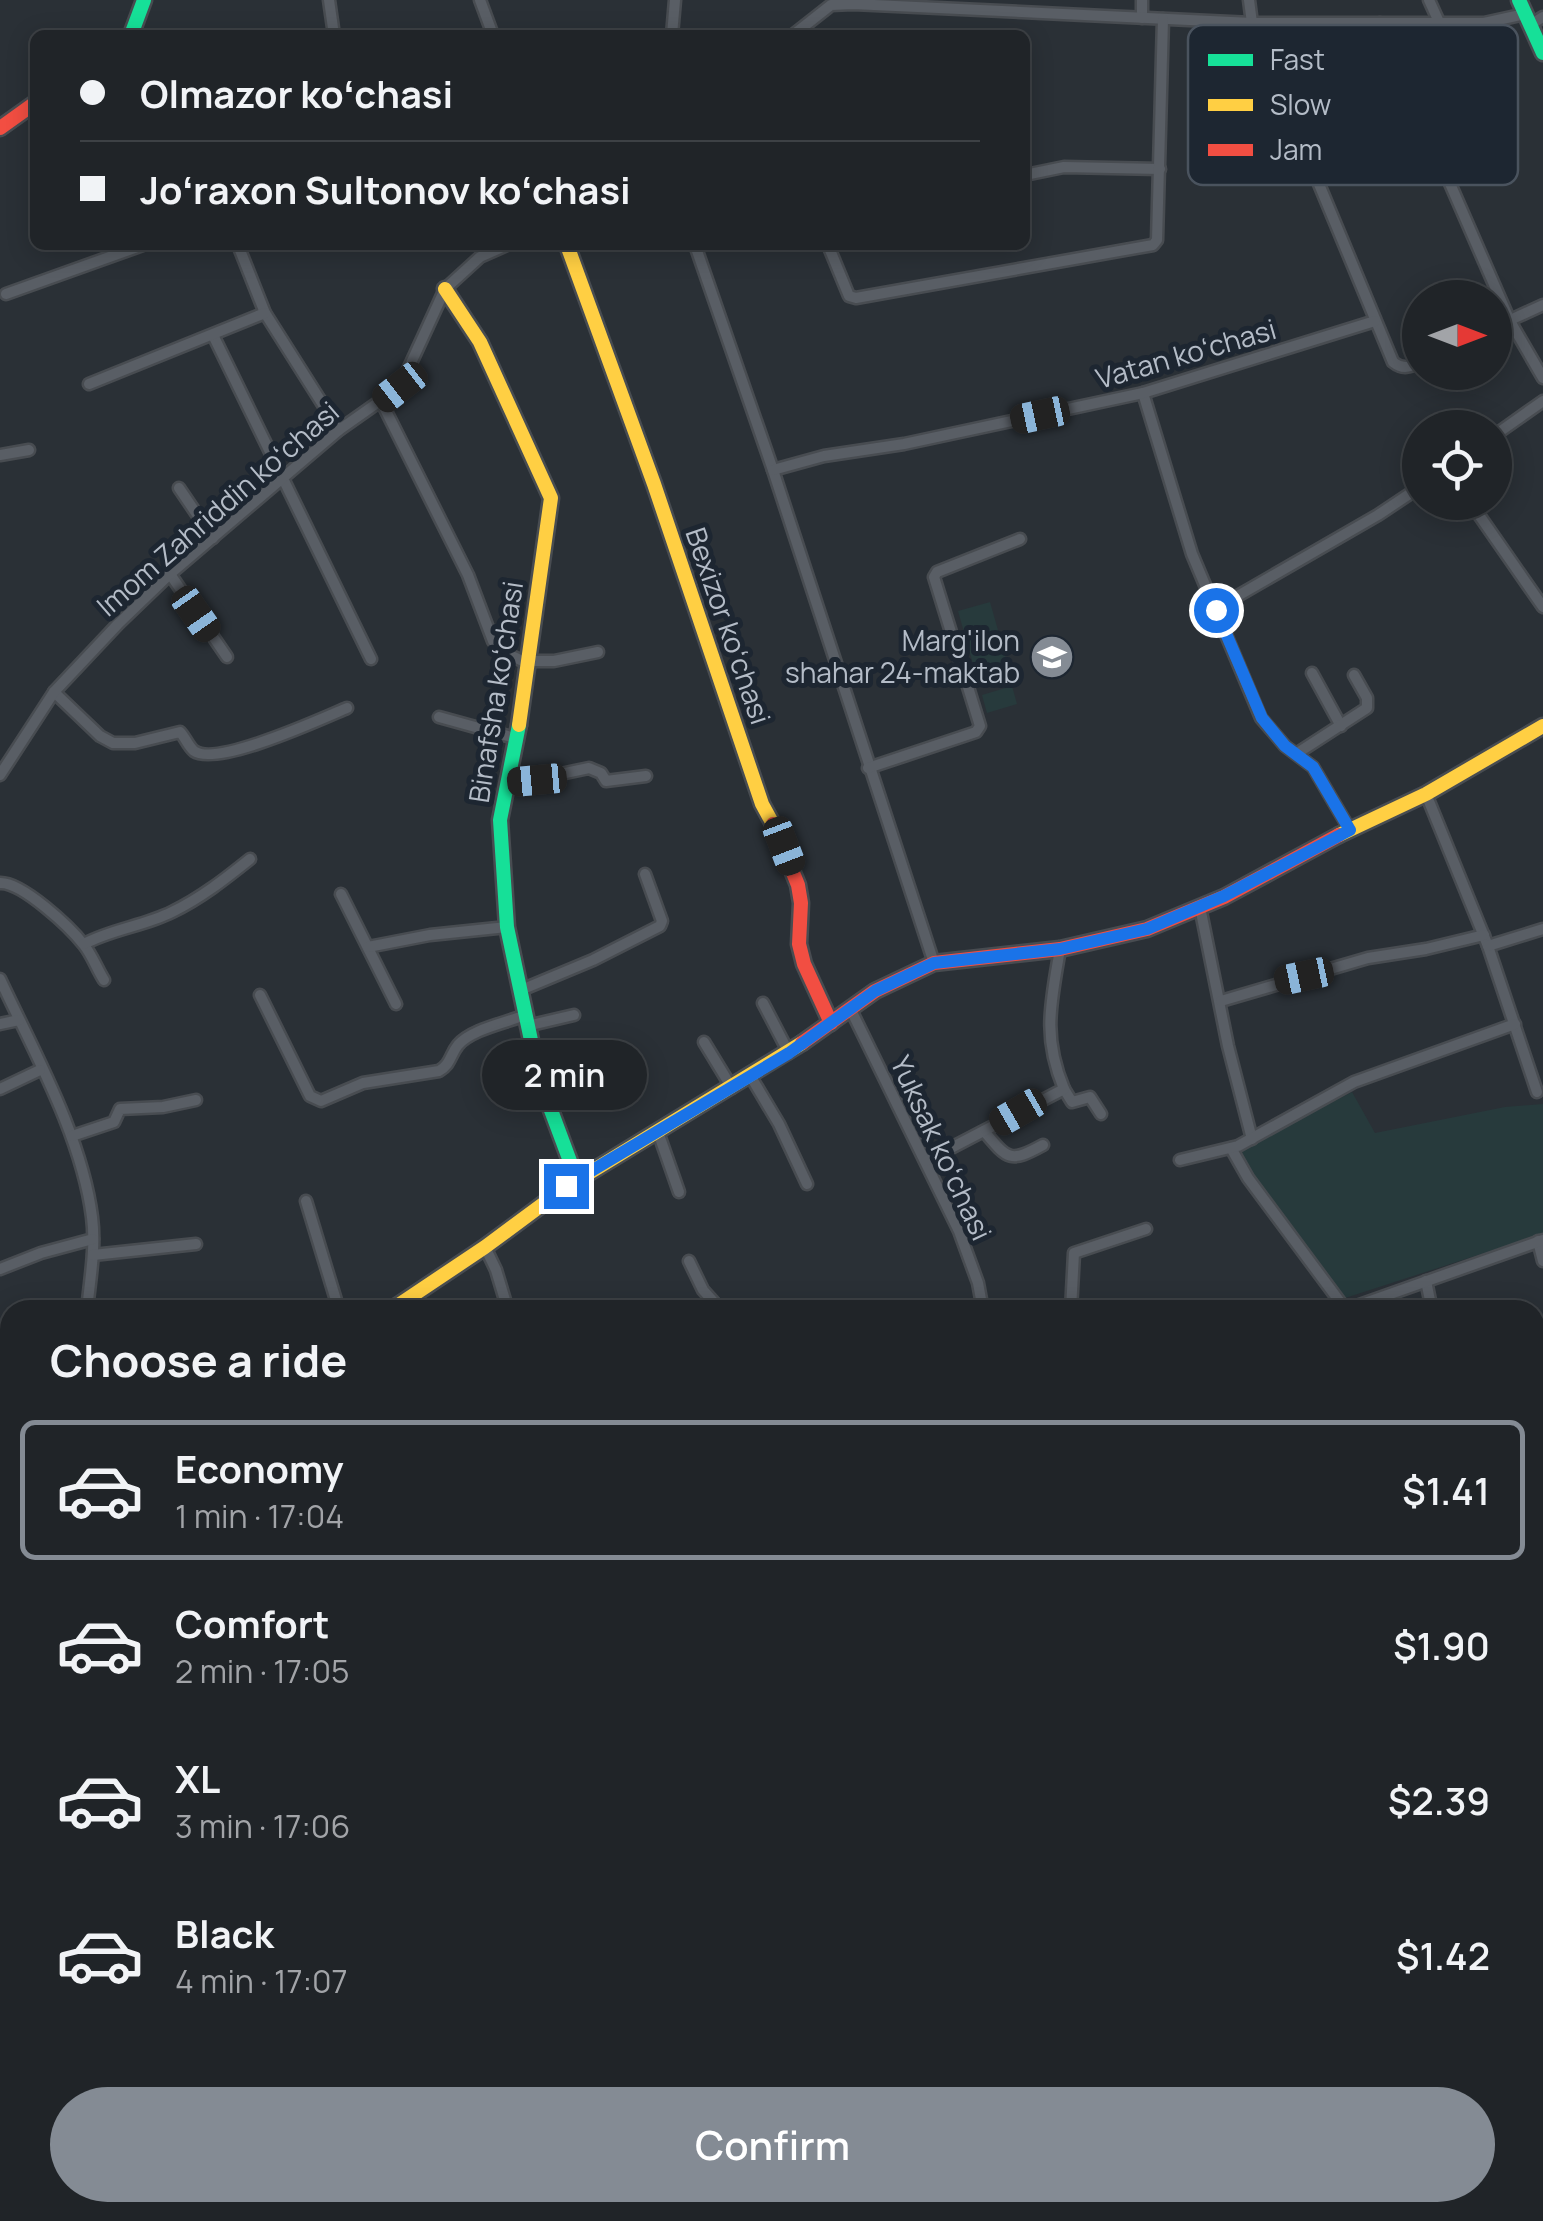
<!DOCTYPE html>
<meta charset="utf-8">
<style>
body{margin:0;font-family:Manrope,sans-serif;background:#282c30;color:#f1f3f6;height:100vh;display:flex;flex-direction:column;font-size:38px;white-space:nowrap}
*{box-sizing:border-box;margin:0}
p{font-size:32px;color:#a2a4a8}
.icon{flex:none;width:55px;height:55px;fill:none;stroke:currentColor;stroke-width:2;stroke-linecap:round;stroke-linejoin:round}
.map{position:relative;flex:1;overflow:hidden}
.side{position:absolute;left:0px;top:1300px;width:1545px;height:922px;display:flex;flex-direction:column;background:#202428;border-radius:30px 30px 0 0;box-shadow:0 5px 25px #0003,0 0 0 2px #3d4145}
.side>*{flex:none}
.guide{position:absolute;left:30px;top:30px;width:1000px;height:220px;border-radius:15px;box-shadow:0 5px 25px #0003,0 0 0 2px #3d4145;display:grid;align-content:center;height:220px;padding:0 50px;background:#202428}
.needle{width:65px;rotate:90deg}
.buttons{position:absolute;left:1402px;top:280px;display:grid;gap:20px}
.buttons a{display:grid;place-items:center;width:110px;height:110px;border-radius:50%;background:#202428;box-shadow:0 5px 25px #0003,0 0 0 2px #3d4145;font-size:50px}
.end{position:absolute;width:45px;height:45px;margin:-22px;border:12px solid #1a73e8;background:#fff;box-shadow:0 0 0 5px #fff}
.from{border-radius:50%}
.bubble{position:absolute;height:70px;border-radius:35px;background:#202428;box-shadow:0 5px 25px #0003,0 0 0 2px #3d4145;font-size:32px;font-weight:600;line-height:70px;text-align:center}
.car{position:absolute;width:30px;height:60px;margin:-30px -15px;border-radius:12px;box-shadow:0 0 8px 2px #0007;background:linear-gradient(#222 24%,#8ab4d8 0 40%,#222 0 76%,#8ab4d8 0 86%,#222 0)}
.guide b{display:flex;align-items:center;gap:35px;height:95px;font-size:38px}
.guide b+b{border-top:2px solid #3d4145}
.guide i{width:25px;height:25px;background:#f1f3f6}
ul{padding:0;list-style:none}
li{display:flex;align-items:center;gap:30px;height:140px;margin:0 20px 15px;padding:0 30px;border:5px solid transparent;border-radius:15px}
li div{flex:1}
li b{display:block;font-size:38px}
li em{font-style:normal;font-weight:600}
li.selected{border-color:#848b94}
li>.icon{width:90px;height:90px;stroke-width:1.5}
h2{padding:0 50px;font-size:45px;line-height:120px}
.action{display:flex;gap:20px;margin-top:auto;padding:20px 50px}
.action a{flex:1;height:115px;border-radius:60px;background:#848b94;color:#fff;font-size:40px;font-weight:600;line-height:115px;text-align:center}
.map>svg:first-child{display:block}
.green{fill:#273a3c}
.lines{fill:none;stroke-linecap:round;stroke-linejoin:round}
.street-casing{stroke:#484c51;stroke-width:15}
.fast-casing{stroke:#484c51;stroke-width:19}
.slow-casing{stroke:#484c51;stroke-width:19}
.jam-casing{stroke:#484c51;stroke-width:19}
.street{stroke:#595e65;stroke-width:10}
.fast{stroke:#16e098;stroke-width:14}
.slow{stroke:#ffcf43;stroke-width:14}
.jam{stroke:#f24e42;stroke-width:14}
.route{stroke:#1a73e8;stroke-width:12}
.labels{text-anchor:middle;stroke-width:10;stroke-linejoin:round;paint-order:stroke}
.street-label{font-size:28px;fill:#b4bcc7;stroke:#1d2631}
.poi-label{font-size:28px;fill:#b4bcc7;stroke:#1d2631;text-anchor:end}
.key{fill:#1d2631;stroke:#4a535e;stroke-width:2.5}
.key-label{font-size:28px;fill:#b4bcc7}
</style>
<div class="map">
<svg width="1543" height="2221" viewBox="0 0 1543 2221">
<rect width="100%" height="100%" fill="#2a3036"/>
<g class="green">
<polygon points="990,602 1007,662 975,671 958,611"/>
<polygon points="1012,686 1017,704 987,713 982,695"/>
<polygon points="1352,1092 1375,1133 1505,1107 1543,1104 1543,1234 1342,1299 1295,1239 1236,1152"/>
</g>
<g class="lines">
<g class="street-casing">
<g id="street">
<polyline points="329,0 334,35"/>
<polyline points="480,0 493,35"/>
<path d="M1249,0l3,23 141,339c10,8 17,5 27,0"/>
<polyline points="1429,0 1439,22"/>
<polyline points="1142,18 1142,0"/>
<polyline points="1380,23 1510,321 1543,378"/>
<polyline points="1530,25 1543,17"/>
<polyline points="672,35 675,0"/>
<polyline points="793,35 831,5 853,4 1252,23 1484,23 1525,14"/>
<polyline points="1025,175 1064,167 1160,169"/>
<polyline points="238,245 265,313 339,430"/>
<polyline points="695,245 773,470 934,963"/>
<polyline points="828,245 849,296 856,298 1153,245 1157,240 1163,19"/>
<polyline points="6,294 143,245"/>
<polyline points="1495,327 1543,305"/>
<polyline points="213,335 371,659"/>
<polyline points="89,384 265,313"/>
<polyline points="1143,393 1192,554 1261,718 1285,746 1313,767 1350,830"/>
<polyline points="381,401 468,575 493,641 501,651 529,664"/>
<polyline points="1495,435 1543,401"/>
<polyline points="0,455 29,450"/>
<polyline points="773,470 824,456 904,444 1143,393 1375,321"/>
<polyline points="179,488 213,538"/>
<polyline points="1470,502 1543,607"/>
<polyline points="170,574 227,657"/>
<polyline points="1215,609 1378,515 1420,487"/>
<polyline points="529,661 554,661 598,652"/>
<polyline points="1312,673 1341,726"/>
<path d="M54,692l46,44 13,7h22l45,-11c5,5 8,14 14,19 23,16 127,-32 153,-43"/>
<polyline points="439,717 515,738"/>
<polyline points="1296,754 1367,708 1367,698 1354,675"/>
<polyline points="868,768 976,732 980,726 934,577 937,572 1020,539"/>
<polyline points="0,775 54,692 118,624 170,574 339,430 400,387 445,289 480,257 507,245"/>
<polyline points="507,782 537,779 589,768 601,773 606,781 646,776"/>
<polyline points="1426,794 1488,946 1537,1092"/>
<path d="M0,883c22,-1 70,44 84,62 8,10 13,24 20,35"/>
<polyline points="341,894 396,1004"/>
<polyline points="1200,907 1228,1046 1252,1139"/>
<path d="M84,944c28,-15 60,-18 88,-32 29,-14 53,-33 78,-53"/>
<polyline points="1488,946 1543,929"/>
<polyline points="368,947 430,935 507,927"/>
<path d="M0,979c34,73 82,158 92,238 4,31 -2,62 -5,93"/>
<polyline points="521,990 593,960 660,926 662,921 645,874"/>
<path d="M260,995l50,101 11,5 42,-18 76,-12c12,-7 11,-16 19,-26 14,-16 48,-22 67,-30"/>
<polyline points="1221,1001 1368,958 1426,949 1484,935"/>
<polyline points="763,1003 789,1053"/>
<polyline points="850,1008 959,1231 978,1283 983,1310"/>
<polyline points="0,1024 19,1020"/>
<polyline points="527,1026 574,1015"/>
<polyline points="704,1042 732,1088"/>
<polyline points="751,1077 779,1124 807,1184"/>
<polyline points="0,1089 40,1070"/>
<polyline points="1064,1089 1072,1102 1090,1097 1101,1114"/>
<path d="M984,1131c24,29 26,32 59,14"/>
<polyline points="658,1132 679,1192"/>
<polyline points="72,1136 114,1122 120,1109 163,1107 196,1100"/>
<polyline points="1231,1148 1248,1178 1346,1310"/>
<polyline points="1180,1160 1238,1146 1354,1082 1515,1024"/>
<path d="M926,1161l138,-72c-22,-53 -13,-86 -4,-140"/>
<polyline points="306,1201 339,1310"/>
<polyline points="1538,1241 1543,1261"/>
<polyline points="485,1247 496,1270 508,1310"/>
<polyline points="93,1255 196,1244"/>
<polyline points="689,1261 703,1290 721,1310"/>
<polyline points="0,1269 41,1253 93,1239"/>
<polyline points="1426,1281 1432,1310"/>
<polyline points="1071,1310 1074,1253 1146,1229"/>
<polyline points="1345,1310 1543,1240"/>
<polyline points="0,1406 10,1410"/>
<polyline points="0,1481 10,1481"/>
<polyline points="1535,1512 1543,1538"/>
<polyline points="0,1531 10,1530"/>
<polyline points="1535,1551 1543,1551"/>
<polyline points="0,1720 10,1718"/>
<polyline points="0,1778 10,1768"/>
<polyline points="1535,1782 1543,1774"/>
<polyline points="1535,1864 1542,1900"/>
<polyline points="1535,1915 1543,1944"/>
<polyline points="0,2128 7,2130"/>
<polyline points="1535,2209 1543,2208"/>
<polyline points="544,2212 548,2221"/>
<polyline points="793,2212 796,2221"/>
<polyline points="975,2212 975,2221"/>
<polyline points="1085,2212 1086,2221"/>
<polyline points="1231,2212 1231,2221"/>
<polyline points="1336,2212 1336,2213"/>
<polyline points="569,2221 582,2212"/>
<polyline points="1445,2221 1509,2212"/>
</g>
</g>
<g class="fast-casing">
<g id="fast">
<polyline points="1519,0 1543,53"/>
<polyline points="131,35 144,0"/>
<polyline points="519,725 500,820 507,927 539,1078 577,1180"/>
<polyline points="450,2212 450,2221"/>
</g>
</g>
<g class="slow-casing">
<g id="slow">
<polyline points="567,245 654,484 762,804 773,824"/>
<polyline points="445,289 480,342 551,498 519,725"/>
<polyline points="1339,835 1426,794 1543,726"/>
<polyline points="391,1310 485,1247 566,1187 802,1043"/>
<polyline points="0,1884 10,1884"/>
<polyline points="0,1899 10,1899"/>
</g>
</g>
<g class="jam-casing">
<g id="jam">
<polyline points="0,128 35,103"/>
<polyline points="773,824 798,885 801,903 799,944 804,964 831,1023"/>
<polyline points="802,1043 875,991 934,963 1060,949 1147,929 1224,897 1339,835"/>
<polyline points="1535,1900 1543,1900"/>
</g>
</g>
<use href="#street" class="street"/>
<use href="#fast" class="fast"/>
<use href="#slow" class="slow"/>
<use href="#jam" class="jam"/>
</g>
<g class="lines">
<polyline class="route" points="566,1186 789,1053 875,991 934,963 1060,949 1147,929 1224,896 1350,830 1313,767 1285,746 1262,718 1216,610"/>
</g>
<defs>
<g id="school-disc" transform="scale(2.25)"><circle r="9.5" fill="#848b94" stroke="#1d2631"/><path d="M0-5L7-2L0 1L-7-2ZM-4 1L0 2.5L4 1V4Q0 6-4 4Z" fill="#fff"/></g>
</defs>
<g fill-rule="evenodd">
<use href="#school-disc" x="1052" y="657"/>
</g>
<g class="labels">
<g class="street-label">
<text transform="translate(1186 354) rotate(-16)" y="10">Vatan koʻchasi</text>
<text transform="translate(218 509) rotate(-41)" y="10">Imom Zahriddin koʻchasi</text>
<text transform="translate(728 626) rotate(71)" y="10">Bexizor koʻchasi</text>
<text transform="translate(496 692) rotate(-81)" y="10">Binafsha koʻchasi</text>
<text transform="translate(941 1148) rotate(65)" y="10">Yuksak koʻchasi</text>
</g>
<g class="poi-label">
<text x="1020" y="651">Marg'ilon<tspan x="1020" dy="32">shahar 24-maktab</tspan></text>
</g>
</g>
<rect x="1188" y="25" width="330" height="160" rx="15" class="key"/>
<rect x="1208" y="54" width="45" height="12" fill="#16e098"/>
<rect x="1208" y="99" width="45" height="12" fill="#ffcf43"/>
<rect x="1208" y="144" width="45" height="12" fill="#f24e42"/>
<g class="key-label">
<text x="1270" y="70">Fast</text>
<text x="1270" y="115">Slow</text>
<text x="1270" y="160">Jam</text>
</g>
</svg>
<div class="buttons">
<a><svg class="needle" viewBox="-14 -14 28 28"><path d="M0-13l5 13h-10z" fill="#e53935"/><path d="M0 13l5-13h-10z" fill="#a2a4a8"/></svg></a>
<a><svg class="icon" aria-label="locate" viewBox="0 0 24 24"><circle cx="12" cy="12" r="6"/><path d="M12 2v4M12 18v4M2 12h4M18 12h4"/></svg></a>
</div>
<i class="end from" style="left:1216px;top:610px"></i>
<i class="end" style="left:566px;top:1186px"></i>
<div class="bubble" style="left:482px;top:1040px;width:165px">2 min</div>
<i class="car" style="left:400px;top:387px;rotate:232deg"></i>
<i class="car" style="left:1040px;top:415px;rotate:258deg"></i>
<i class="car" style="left:196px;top:614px;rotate:145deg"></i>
<i class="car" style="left:537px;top:780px;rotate:265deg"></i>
<i class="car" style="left:784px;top:846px;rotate:159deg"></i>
<i class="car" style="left:1304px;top:976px;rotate:258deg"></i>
<i class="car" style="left:1018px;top:1112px;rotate:240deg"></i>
<div class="guide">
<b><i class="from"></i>Olmazor koʻchasi</b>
<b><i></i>Joʻraxon Sultonov koʻchasi</b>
</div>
<section class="side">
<h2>Choose a ride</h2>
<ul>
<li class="selected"><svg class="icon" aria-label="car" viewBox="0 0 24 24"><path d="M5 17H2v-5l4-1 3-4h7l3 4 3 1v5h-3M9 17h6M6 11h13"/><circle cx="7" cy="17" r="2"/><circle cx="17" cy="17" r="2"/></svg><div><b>Economy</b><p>1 min · 17:04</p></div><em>$1.41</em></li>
<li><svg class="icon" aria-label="car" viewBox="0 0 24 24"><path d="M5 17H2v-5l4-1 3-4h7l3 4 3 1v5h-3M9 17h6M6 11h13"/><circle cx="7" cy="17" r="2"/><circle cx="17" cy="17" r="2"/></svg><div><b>Comfort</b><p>2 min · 17:05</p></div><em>$1.90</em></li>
<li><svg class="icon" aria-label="car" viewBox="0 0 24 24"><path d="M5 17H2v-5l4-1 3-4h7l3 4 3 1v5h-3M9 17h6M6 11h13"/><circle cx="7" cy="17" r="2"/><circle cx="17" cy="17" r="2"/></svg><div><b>XL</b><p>3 min · 17:06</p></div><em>$2.39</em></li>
<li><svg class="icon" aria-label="car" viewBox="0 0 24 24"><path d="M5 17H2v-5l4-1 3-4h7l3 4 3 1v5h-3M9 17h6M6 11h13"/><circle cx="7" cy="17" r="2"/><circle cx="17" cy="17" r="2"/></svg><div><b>Black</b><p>4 min · 17:07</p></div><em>$1.42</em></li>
</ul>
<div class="action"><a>Confirm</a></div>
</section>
</div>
